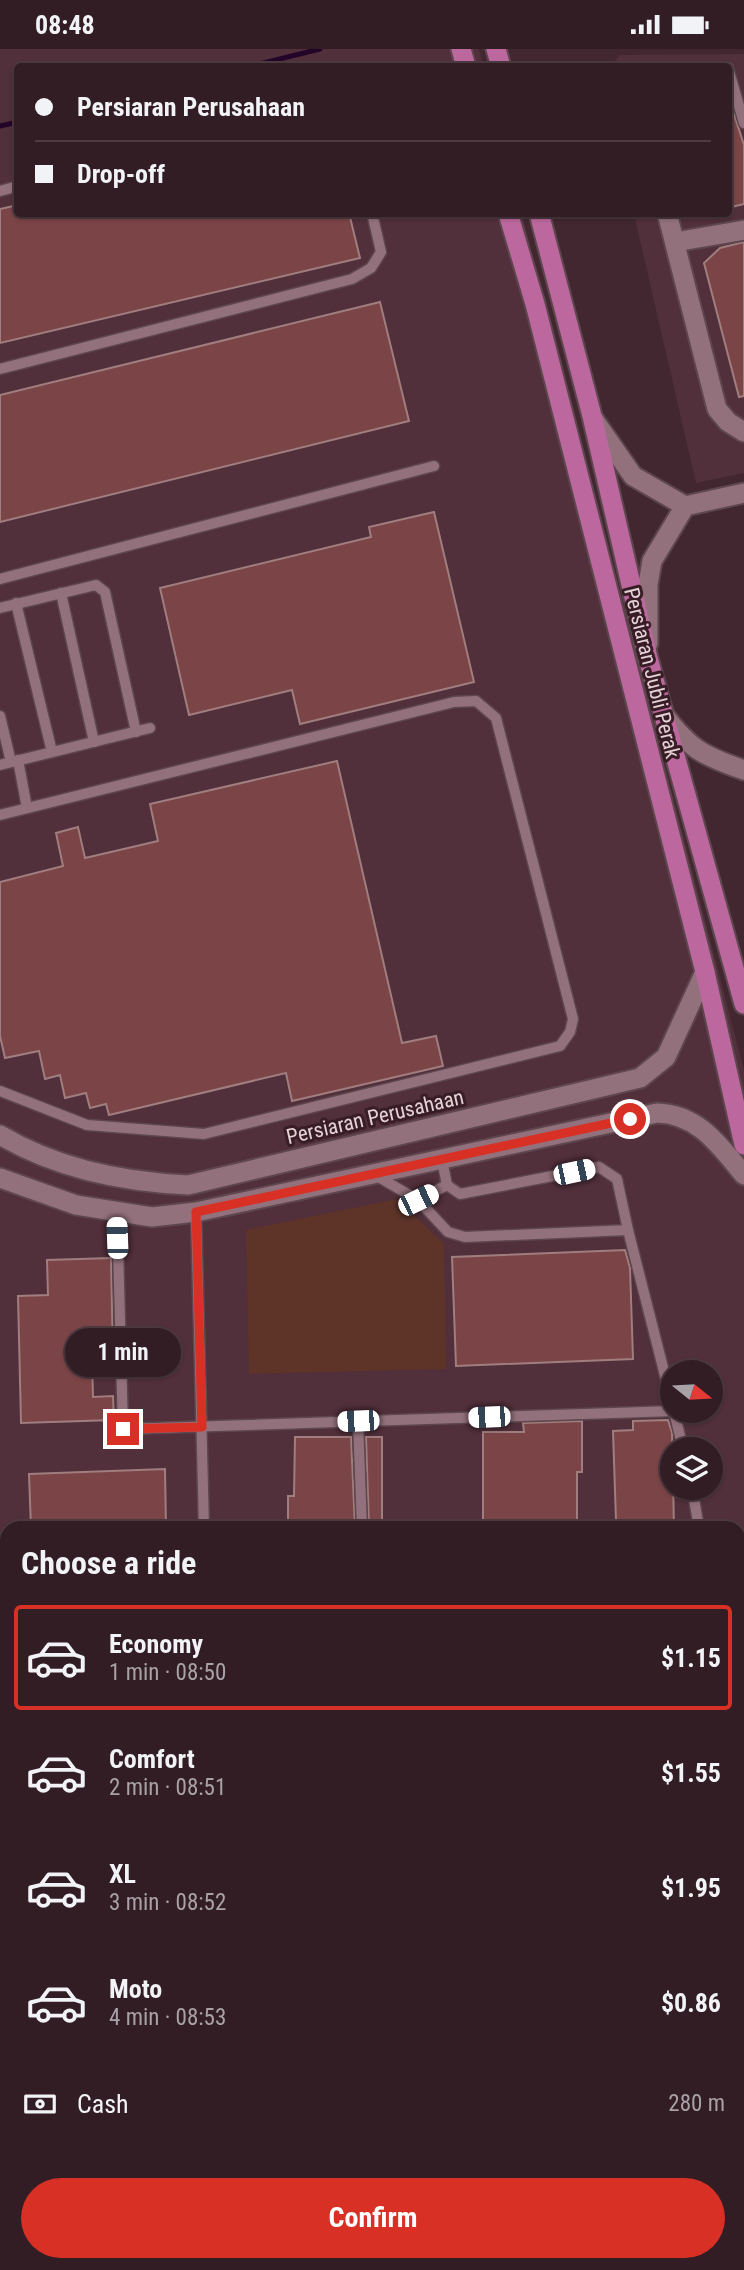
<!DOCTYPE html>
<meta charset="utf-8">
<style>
body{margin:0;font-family:"Roboto Condensed",sans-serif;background:#3d2a31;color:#f1f3f6;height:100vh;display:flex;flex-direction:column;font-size:26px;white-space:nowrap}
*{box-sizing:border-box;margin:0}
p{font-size:23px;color:#a8a2a6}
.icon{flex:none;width:38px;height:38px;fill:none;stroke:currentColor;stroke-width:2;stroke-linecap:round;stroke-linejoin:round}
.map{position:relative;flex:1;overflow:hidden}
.sheet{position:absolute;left:0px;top:1472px;width:746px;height:751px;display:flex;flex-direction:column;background:#321d24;border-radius:21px 21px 0 0;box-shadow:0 2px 5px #0004,0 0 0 2px #4d3b41}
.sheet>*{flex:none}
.banner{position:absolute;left:14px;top:14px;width:718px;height:154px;border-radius:7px;box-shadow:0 2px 5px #0004,0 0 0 2px #4d3b41;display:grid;align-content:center;height:154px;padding:0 21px;background:#321d24}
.needle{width:46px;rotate:108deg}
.buttons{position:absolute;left:660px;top:1311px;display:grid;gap:14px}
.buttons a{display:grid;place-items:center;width:63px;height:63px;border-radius:50%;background:#321d24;box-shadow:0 2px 5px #0004,0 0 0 2px #4d3b41;font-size:35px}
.end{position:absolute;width:32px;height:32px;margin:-16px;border:9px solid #d93025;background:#fff;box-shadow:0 0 0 4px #fff}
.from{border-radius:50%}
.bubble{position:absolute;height:49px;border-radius:24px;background:#321d24;box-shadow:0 2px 5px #0004,0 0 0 2px #4d3b41;font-size:23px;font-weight:700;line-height:49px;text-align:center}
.car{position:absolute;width:21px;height:42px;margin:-21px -10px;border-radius:9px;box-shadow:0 0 5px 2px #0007;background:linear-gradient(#fff 24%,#345 0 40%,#fff 0 76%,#345 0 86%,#fff 0)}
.banner b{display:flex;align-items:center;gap:24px;height:66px;font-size:26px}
.banner b+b{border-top:2px solid #4d3b41}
.banner i{width:18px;height:18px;background:#f1f3f6}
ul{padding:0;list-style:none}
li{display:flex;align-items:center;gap:21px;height:105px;margin:0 14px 10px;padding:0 7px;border:4px solid transparent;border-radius:7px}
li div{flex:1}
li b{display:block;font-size:26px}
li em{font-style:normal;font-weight:700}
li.current{border-color:#d93025}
li>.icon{width:63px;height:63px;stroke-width:1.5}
h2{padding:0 21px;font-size:32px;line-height:84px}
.pay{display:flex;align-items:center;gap:18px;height:77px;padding:0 21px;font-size:26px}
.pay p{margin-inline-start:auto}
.action{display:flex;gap:14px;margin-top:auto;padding:14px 21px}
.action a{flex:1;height:80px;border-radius:42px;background:#d93025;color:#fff;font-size:28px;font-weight:700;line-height:80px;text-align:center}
.status{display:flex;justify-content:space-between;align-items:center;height:49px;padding:0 35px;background:#321d24;direction:ltr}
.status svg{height:19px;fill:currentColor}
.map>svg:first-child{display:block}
.built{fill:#512f3b;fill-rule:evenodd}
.green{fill:#5e3429}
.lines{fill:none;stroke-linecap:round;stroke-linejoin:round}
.stream{stroke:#230529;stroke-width:5}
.building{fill:#7b4447;stroke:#a07d7e;stroke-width:2}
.service-casing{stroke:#5d464d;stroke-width:13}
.minor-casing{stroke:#5d464d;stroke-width:23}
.tertiary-casing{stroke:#5d464d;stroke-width:23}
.secondary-casing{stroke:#5d464d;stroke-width:23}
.primary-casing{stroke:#5d464d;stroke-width:23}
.service{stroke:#93717c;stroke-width:10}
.minor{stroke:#93717c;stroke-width:19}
.tertiary{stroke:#93717c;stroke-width:19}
.secondary{stroke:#93717c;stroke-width:19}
.primary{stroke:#bc689f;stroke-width:19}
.route{stroke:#d93025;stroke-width:9}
.labels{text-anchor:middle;stroke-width:6;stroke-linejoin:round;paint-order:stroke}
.street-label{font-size:21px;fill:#e5d2d7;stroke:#381d26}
</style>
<div class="status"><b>08:48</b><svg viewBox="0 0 49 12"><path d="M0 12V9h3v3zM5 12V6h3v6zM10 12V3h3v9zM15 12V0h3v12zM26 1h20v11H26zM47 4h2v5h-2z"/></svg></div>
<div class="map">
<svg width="744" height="2221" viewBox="0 0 744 2221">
<rect width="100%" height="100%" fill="#422730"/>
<g class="built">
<path d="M0,0h479l4,17 -465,1v146l504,1 222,856v1019l-6,-1v-560h-731v546l-7,-1zM672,1323h38v39h-38zM672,1400h38v38h-38z"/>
<polygon points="744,5 744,424 696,434 634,165 728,164 728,18 609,18 620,6"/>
<polygon points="7,2133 7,2216 713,2216 718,2221 0,2221 0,2134"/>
</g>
<polygon class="green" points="397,1150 444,1195 446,1320 249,1325 246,1181"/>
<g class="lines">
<g class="stream">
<polyline points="247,18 320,0"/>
<polyline points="0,77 18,73"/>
</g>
</g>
<g class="building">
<polygon points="730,53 744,96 744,155 728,159"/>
<polygon points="18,156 18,164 349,164 360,209 0,294 0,160"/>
<polygon points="744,193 744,347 739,348 704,214 720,199"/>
<polygon points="380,253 409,372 0,473 0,346"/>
<polygon points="434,463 474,633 300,675 292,641 189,666 160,539 371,488 369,478"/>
<polygon points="337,712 402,994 436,987 443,1017 292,1052 286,1024 109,1066 106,1055 90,1059 86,1044 65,1049 60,1026 45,1030 39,1002 5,1009 0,987 0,833 63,817 56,784 78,778 85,809 158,792 150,755"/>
<polygon points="625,1201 630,1219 633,1310 456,1317 452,1208"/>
<polygon points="111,1209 113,1310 92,1310 93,1348 113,1347 114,1371 21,1374 18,1247 48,1246 47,1211"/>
<polygon points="668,1371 672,1384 674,1479 641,1479 641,1471 616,1472 613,1382 633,1381 633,1372"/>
<polygon points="582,1372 582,1423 577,1423 577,1479 483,1479 483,1383 524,1383 523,1374"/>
<polygon points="295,1388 351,1388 355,1479 288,1479 288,1447 294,1447"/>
<polygon points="366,1388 382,1388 382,1479 369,1479"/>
<polygon points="165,1420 166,1479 31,1479 29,1425"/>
</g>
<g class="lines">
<g class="service-casing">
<g id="service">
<polyline points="728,19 744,74"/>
<polyline points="0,142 18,137"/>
<polyline points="0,320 352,230 371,219 381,203 372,164"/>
<polyline points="0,530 434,417"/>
<polyline points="61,544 94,693"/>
<polyline points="16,554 52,703"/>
<polyline points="0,559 96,536 105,543 136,683"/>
<polyline points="0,667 11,713"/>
<polyline points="18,711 27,759"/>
<polyline points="0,716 150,679"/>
<polyline points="0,766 454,653 476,652 496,669 573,970 570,983 560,997 204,1085 87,1076 0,1042"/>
<polyline points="375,1126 418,1151 448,1183 465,1188 628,1181 617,1130 599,1118 460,1145 447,1136 442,1111"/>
<polyline points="418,1151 447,1136"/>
<polyline points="117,1162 123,1380 674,1362 683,1400"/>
<polyline points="196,1163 204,1479"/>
<polyline points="628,1181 672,1354"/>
<polyline points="358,1372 362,1479"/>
<polyline points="692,1438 699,1479"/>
<polyline points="0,1715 6,1854 0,1879"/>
</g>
</g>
<g class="minor-casing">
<g id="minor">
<polyline points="667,164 717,360 728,373 744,383"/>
<polyline points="675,193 744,181"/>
<path d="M664,666c26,34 39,41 80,55"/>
</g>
</g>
<g class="tertiary-casing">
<g id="tertiary">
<polyline points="594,371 633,427 685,457"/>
<polyline points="685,457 744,444"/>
<polyline points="648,594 648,535 652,512 685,457"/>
</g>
</g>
<g class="secondary-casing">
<g id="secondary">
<path d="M0,1086c57,34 123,47 188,50l452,-107 26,-21 39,-85"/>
<path d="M0,1129l76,27 76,12 44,-5 461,-99c41,1 62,32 87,62"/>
</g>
</g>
<g class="primary-casing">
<g id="primary">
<polyline points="461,0 466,18"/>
<polyline points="496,0 501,18"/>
<polyline points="508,164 535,255 705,923 744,1096"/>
<polyline points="539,164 592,367 648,609 744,955"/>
<polyline points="738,1917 744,1914"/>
<polyline points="738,1969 744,1956"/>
<polyline points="0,2003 7,2003"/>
<polyline points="738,2018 744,2019"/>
<polyline points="0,2049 7,2050"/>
<polyline points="738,2062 744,2062"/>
<polyline points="738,2123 744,2132"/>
<polyline points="738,2151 744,2153"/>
<polyline points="738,2167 744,2171"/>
</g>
</g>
<use href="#service" class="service"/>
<use href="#minor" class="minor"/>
<use href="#tertiary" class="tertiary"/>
<use href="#secondary" class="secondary"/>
<use href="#primary" class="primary"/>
</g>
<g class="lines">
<polyline class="route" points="123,1380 202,1378 196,1163 630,1070"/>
</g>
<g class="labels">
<g class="street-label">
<text transform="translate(652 624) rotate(76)" y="7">Persiaran Jubli Perak</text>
<text transform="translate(375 1068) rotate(-13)" y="7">Persiaran Perusahaan</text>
</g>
</g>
</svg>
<div class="buttons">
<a><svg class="needle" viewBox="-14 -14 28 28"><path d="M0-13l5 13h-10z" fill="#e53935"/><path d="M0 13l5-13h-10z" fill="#a8a2a6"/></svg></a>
<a><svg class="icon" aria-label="layers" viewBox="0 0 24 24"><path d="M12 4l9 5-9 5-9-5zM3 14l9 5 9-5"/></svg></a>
</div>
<i class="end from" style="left:630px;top:1070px"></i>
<i class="end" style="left:123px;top:1380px"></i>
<div class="bubble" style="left:65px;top:1279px;width:116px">1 min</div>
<i class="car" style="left:574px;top:1123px;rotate:78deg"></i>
<i class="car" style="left:418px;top:1151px;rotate:64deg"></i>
<i class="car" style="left:117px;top:1189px;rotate:358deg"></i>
<i class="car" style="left:489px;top:1368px;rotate:268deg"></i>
<i class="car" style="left:358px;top:1372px;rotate:268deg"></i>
<div class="banner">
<b><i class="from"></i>Persiaran Perusahaan</b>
<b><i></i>Drop-off</b>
</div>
<section class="sheet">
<h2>Choose a ride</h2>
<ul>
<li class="current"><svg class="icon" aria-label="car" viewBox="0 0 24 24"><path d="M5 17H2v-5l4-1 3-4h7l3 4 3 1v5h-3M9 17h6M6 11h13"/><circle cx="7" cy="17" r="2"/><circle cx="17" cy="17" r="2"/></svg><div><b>Economy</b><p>1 min · 08:50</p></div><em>$1.15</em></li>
<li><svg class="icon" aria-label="car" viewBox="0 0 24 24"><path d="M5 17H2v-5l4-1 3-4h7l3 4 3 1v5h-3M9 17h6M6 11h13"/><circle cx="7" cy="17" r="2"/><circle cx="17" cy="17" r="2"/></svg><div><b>Comfort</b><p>2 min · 08:51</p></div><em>$1.55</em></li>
<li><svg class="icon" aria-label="car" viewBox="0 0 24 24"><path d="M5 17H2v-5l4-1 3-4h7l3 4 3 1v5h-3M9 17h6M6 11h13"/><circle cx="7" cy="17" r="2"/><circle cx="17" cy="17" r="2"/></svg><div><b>XL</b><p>3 min · 08:52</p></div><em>$1.95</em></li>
<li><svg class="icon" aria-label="car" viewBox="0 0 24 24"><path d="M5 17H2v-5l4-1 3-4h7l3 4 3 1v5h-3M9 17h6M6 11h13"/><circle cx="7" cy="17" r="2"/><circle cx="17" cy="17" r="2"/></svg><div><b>Moto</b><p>4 min · 08:53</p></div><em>$0.86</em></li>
</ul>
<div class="pay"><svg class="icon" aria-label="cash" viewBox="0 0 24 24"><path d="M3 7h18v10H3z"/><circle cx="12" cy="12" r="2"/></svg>Cash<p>280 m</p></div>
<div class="action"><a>Confirm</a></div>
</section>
</div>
